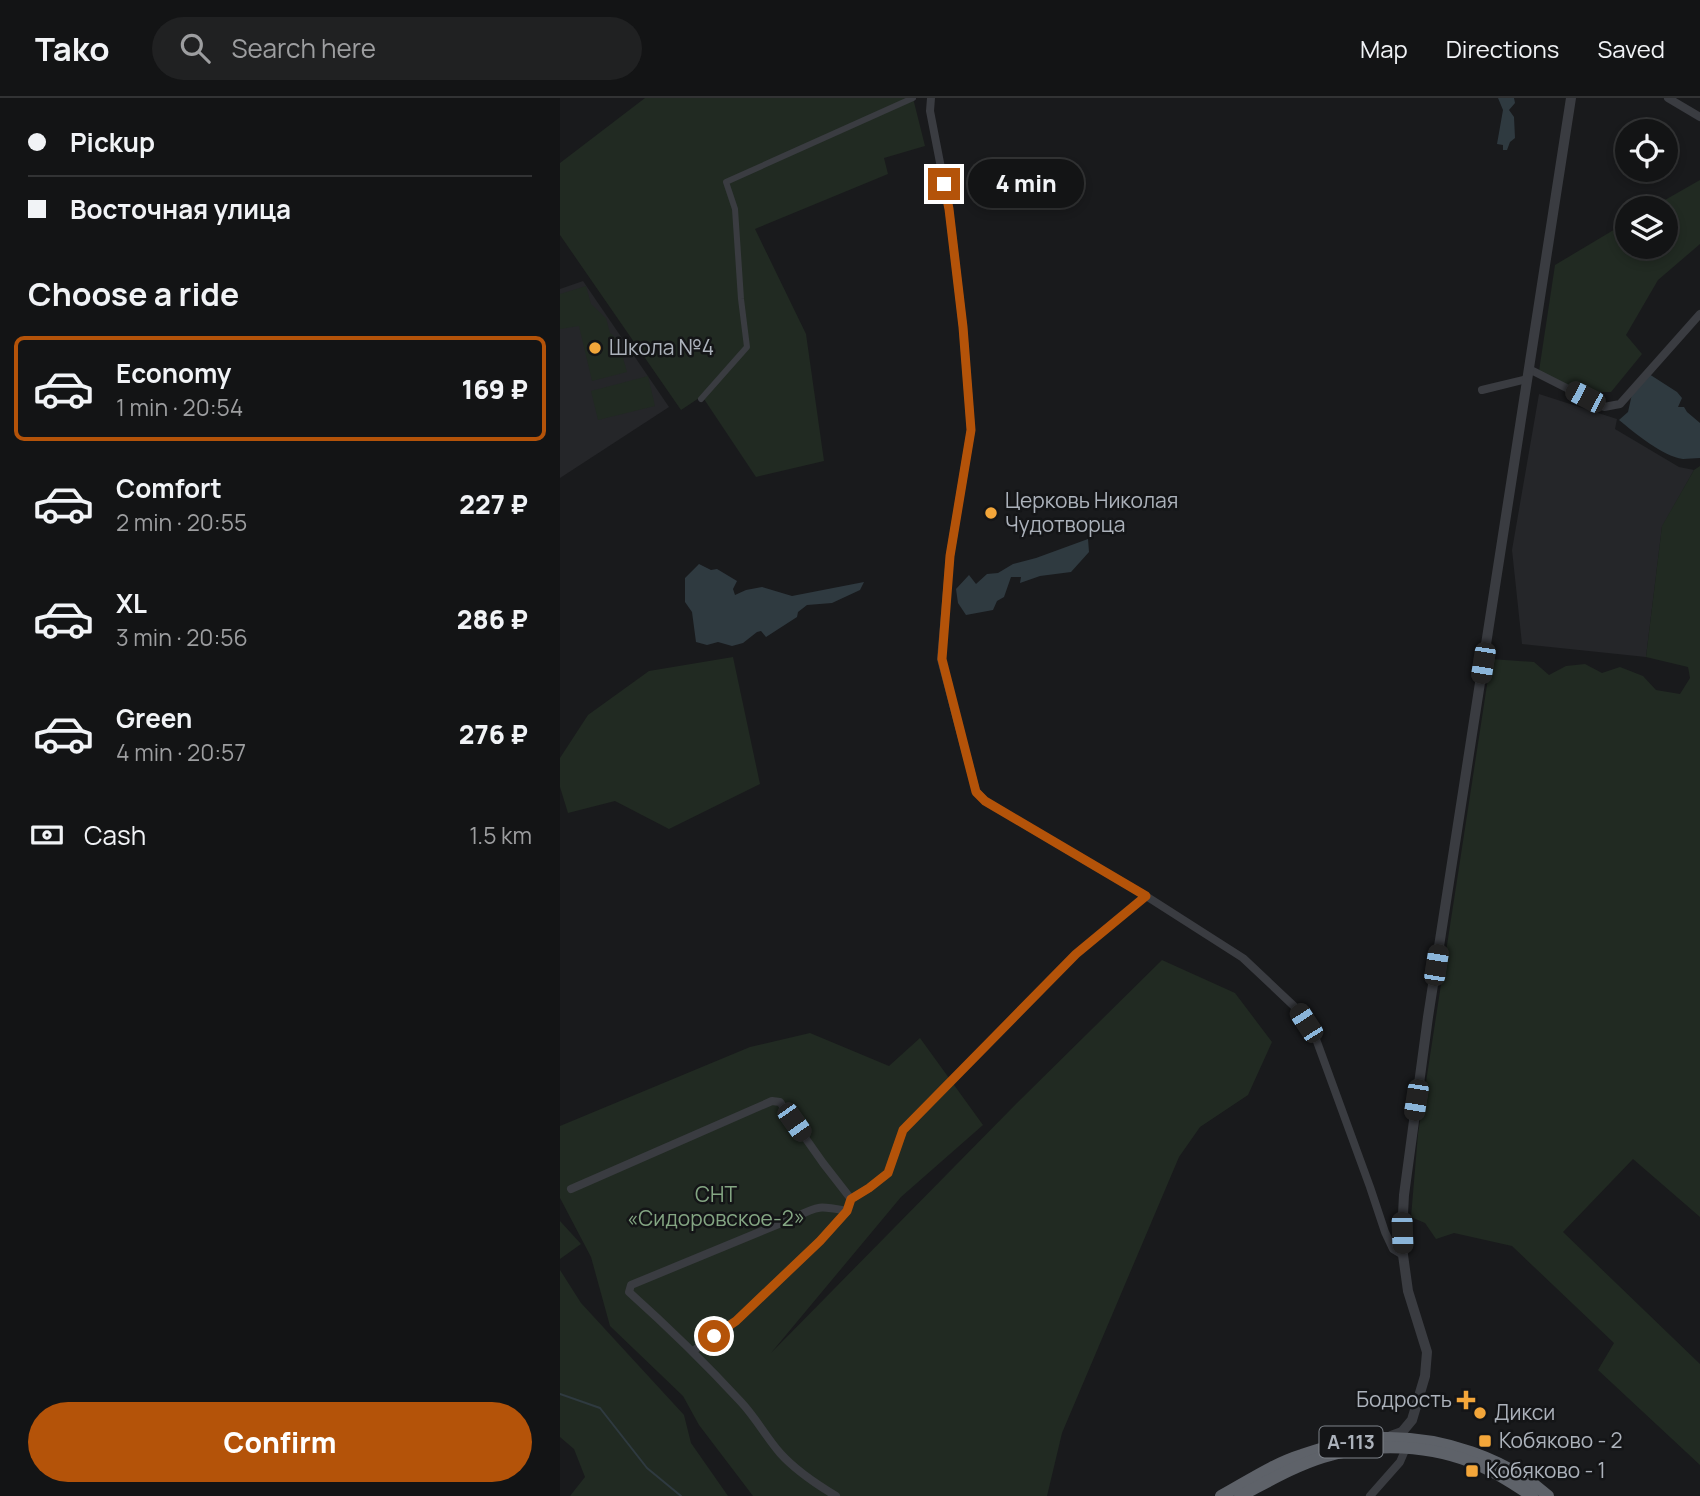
<!DOCTYPE html>
<meta charset="utf-8">
<style>
body{margin:0;font-family:Manrope,sans-serif;background:#202122;color:#f1f3f6;height:100vh;display:flex;flex-direction:column;font-size:26px;white-space:nowrap}
*{box-sizing:border-box;margin:0}
p{font-size:23px;color:#9d9ea0}
.icon{flex:none;width:38px;height:38px;fill:none;stroke:currentColor;stroke-width:2;stroke-linecap:round;stroke-linejoin:round}
.map{position:relative;flex:1;overflow:hidden}
.panel{display:flex;flex-direction:column;background:#131415;width:560px}
.panel>*{flex:none}
.banner{display:grid;align-content:center;height:154px;padding:0 28px;background:#131415}
.controls{position:absolute;left:1055px;top:21px;display:grid;gap:14px}
.controls a{display:grid;place-items:center;width:63px;height:63px;border-radius:50%;background:#131415;box-shadow:0 4px 10px #0003,0 0 0 2px #323334;font-size:35px}
.end{position:absolute;width:32px;height:32px;margin:-16px;border:9px solid #b45309;background:#fff;box-shadow:0 0 0 4px #fff}
.from{border-radius:50%}
.bubble{position:absolute;height:49px;border-radius:24px;background:#131415;box-shadow:0 4px 10px #0003,0 0 0 2px #323334;font-size:23px;font-weight:800;line-height:49px;text-align:center}
.car{position:absolute;width:21px;height:42px;margin:-21px -10px;border-radius:9px;box-shadow:0 0 5px 2px #0007;background:linear-gradient(#222 24%,#8ab4d8 0 40%,#222 0 76%,#8ab4d8 0 86%,#222 0)}
.banner b{display:flex;align-items:center;gap:24px;height:66px;font-size:26px}
.banner b+b{border-top:2px solid #323334}
.banner i{width:18px;height:18px;background:#f1f3f6}
ul{padding:0;list-style:none}
li{display:flex;align-items:center;gap:21px;height:105px;margin:0 14px 10px;padding:0 14px;border:4px solid transparent;border-radius:10px}
li div{flex:1}
li b{display:block;font-size:26px}
li em{font-style:normal;font-weight:800}
li.current{border-color:#b45309}
li>.icon{width:63px;height:63px;stroke-width:1.5}
h2{padding:0 28px;font-size:32px;line-height:84px}
.pay{display:flex;align-items:center;gap:18px;height:77px;padding:0 28px;font-size:26px}
.pay p{margin-inline-start:auto}
.button{display:flex;gap:14px;margin-top:auto;padding:14px 28px}
.button a{flex:1;height:80px;border-radius:42px;background:#b45309;color:#fff;font-size:28px;font-weight:800;line-height:80px;text-align:center}
header{display:flex;align-items:center;gap:42px;box-sizing:border-box;height:98px;padding:0 35px;background:#131415;border-bottom:2px solid #323334}
header strong{font-size:33px}
nav{display:flex;gap:38px;margin-inline-start:auto;font-size:24px}
.search{width:490px;height:63px;background:#202122;display:flex;align-items:center;gap:18px;box-sizing:border-box;padding:0 24px;border-radius:38px;color:#9d9ea0;font-size:26px}
main{display:flex;flex:1;min-height:0}
.map>svg:first-child{display:block}
.built{fill:#252629}
.green{fill:#212a22}
.water{fill:#2f3a40}
.lines{fill:none;stroke-linecap:round;stroke-linejoin:round}
.stream{stroke:#2f3a40;stroke-width:2}
.pedestrian{stroke:#3a3c41;stroke-width:6}
.minor{stroke:#3a3c41;stroke-width:8}
.tertiary{stroke:#3a3c41;stroke-width:10}
.trunk{stroke:#5e6269;stroke-width:12}
.route{stroke:#b45309;stroke-width:9}
.poi-dot{fill:#f3a63a;stroke:#141517;stroke-width:2.5}
.labels{text-anchor:middle;stroke-width:5;stroke-linejoin:round;paint-order:stroke}
.shield{fill:#141517;stroke:#7e838a;stroke-width:2}
.shield-label{font-size:19px;font-weight:bold;fill:#acb2bb}
.poi-label{font-size:21px;fill:#acb2bb;stroke:#141517;text-anchor:start}
.park-label{font-size:21px;fill:#84a683;stroke:#141517}
</style>
<header>
<strong>Tako</strong>
<div class="search"><svg class="icon" aria-label="search" viewBox="0 0 24 24"><circle cx="10" cy="10" r="6"/><path d="M15 15l6 6"/></svg>Search here</div>
<nav><a>Map</a><a>Directions</a><a>Saved</a></nav>
</header>
<main>
<section class="panel">
<div class="banner">
<b><i class="from"></i>Pickup</b>
<b><i></i>Восточная улица</b>
</div>
<h2>Choose a ride</h2>
<ul>
<li class="current"><svg class="icon" aria-label="car" viewBox="0 0 24 24"><path d="M5 17H2v-5l4-1 3-4h7l3 4 3 1v5h-3M9 17h6M6 11h13"/><circle cx="7" cy="17" r="2"/><circle cx="17" cy="17" r="2"/></svg><div><b>Economy</b><p>1 min · 20:54</p></div><em>169 ₽</em></li>
<li><svg class="icon" aria-label="car" viewBox="0 0 24 24"><path d="M5 17H2v-5l4-1 3-4h7l3 4 3 1v5h-3M9 17h6M6 11h13"/><circle cx="7" cy="17" r="2"/><circle cx="17" cy="17" r="2"/></svg><div><b>Comfort</b><p>2 min · 20:55</p></div><em>227 ₽</em></li>
<li><svg class="icon" aria-label="car" viewBox="0 0 24 24"><path d="M5 17H2v-5l4-1 3-4h7l3 4 3 1v5h-3M9 17h6M6 11h13"/><circle cx="7" cy="17" r="2"/><circle cx="17" cy="17" r="2"/></svg><div><b>XL</b><p>3 min · 20:56</p></div><em>286 ₽</em></li>
<li><svg class="icon" aria-label="car" viewBox="0 0 24 24"><path d="M5 17H2v-5l4-1 3-4h7l3 4 3 1v5h-3M9 17h6M6 11h13"/><circle cx="7" cy="17" r="2"/><circle cx="17" cy="17" r="2"/></svg><div><b>Green</b><p>4 min · 20:57</p></div><em>276 ₽</em></li>
</ul>
<div class="pay"><svg class="icon" aria-label="cash" viewBox="0 0 24 24"><path d="M3 7h18v10H3z"/><circle cx="12" cy="12" r="2"/></svg>Cash<p>1.5 km</p></div>
<div class="button"><a>Confirm</a></div>
</section>
<div class="map">
<svg width="1140" height="1398" viewBox="0 0 1140 1398">
<rect width="100%" height="100%" fill="#191a1c"/>
<g class="built">
<polygon points="23,183 109,309 0,380 0,191"/>
<polygon points="979,296 1057,321 1055,331 1119,369 1134,372 1102,429 1086,559 962,546 952,452"/>
</g>
<g class="green">
<polygon points="85,0 353,0 365,48 324,60 328,76 195,131 246,236 264,363 196,379 142,298 121,312 0,137 0,65"/>
<polygon points="1140,82 1140,146 1098,182 1066,237 1082,256 1051,294 1020,294 979,273 995,167 1067,124 1068,149 1106,149 1106,110 1091,110"/>
<polygon points="26,188 31,206 46,220 50,235 58,242 67,274 32,283 19,228 0,231 0,196"/>
<polygon points="88,278 95,308 38,322 31,293"/>
<polygon points="1140,368 1140,1119 1073,1061 1003,1134 1140,1266 1140,1367 1038,1272 1054,1245 952,1148 894,1135 876,1141 865,1125 851,1119 858,1036 931,561 974,564 989,577 1006,568 1025,566 1042,575 1060,569 1083,578 1096,592 1120,596 1130,580 1128,569 1086,559 1102,428 1134,372"/>
<polygon points="173,559 200,686 109,731 55,703 8,715 0,689 0,660 28,617 89,573"/>
<polygon points="602,862 675,895 712,944 688,997 640,1029 619,1059 502,1335 487,1398 193,1398 139,1327 123,1298 50,1228 31,1159 0,1100 0,1028 190,949 250,935 329,968 360,940 423,1027 341,1099 211,1255 456,1006"/>
<polygon points="0,1123 21,1146 0,1161"/>
<polygon points="0,1172 21,1205 124,1317 131,1345 168,1398 10,1398 25,1379 14,1351 0,1339"/>
</g>
<g class="water">
<polygon points="938,0 954,0 955,5 949,12 954,19 955,40 950,44 947,52 943,52 943,47 937,46 943,12"/>
<path d="M1089,276l28,18 5,6 -4,9h6l3,5 13,11v35c-6,0 -12,1 -17,1 -21,-3 -48,-26 -64,-39l9,-8 4,-18z"/>
<polygon points="528,441 529,454 511,474 480,478 460,485 461,479 451,479 444,499 437,503 433,512 406,517 398,505 396,491 409,477 416,486 427,476 438,475 453,466 476,460"/>
<polygon points="139,466 151,472 157,471 177,483 173,491 175,497 186,492 202,489 232,498 304,484 300,492 272,505 247,507 238,514 237,519 206,539 201,533 197,534 183,545 172,548 158,544 147,547 136,544 132,514 125,504 125,480"/>
</g>
<g class="lines">
<polyline class="stream" points="0,1296 40,1310 87,1370 121,1398"/>
<polyline class="pedestrian" points="141,301 187,249 181,201 175,111 166,84 353,0"/>
<g class="minor">
<polyline points="371,0 370,13 389,111 403,229 411,332 390,458 381,561 416,693 425,703 586,798 683,860 736,910 756,941 810,1089 825,1134 833,1151 843,1157"/>
<polyline points="1108,0 1140,19"/>
<polyline points="969,271 1044,309 1060,306 1140,216"/>
<polyline points="922,292 967,281"/>
<polyline points="11,1091 212,1003 220,1004 263,1065 291,1101"/>
<polyline points="133,1253 176,1223 260,1143 287,1113 291,1101 309,1090 328,1075 343,1032 516,856 586,798"/>
<path d="M276,1398c-20,-12 -40,-25 -56,-43 -14,-16 -24,-35 -39,-51 -36,-39 -73,-75 -112,-110l2,-7 165,-68c23,-12 25,-11 51,-6"/>
<polyline points="810,1398 840,1364 846,1350"/>
</g>
<polyline class="tertiary" points="831,1338 842,1334 852,1322 865,1278 867,1254 848,1193 843,1157 842,1135 844,1097 868,919 1011,0"/>
<g class="trunk">
<path d="M661,1398c26,-14 52,-32 81,-41 26,-9 55,-17 83,-17 57,-1 120,20 163,58"/>
<path d="M680,1398c27,-14 54,-30 83,-39 51,-15 109,-13 158,9 18,8 35,19 51,30"/>
</g>
</g>
<g class="lines">
<polyline class="route" points="154,1238 176,1223 260,1143 287,1113 291,1101 309,1090 328,1075 343,1032 516,856 586,798 425,703 416,694 382,561 390,458 411,332 403,229 389,111 384,86"/>
</g>
<g class="poi-dot">
<circle cx="35" cy="250" r="7"/>
<circle cx="431" cy="415" r="7"/>
<path d="M902.5 1291.5h7v7h7v7h-7v7h-7v-7h-7v-7h7z"/>
<circle cx="920" cy="1315" r="7"/>
<rect x="918" y="1336" width="14" height="14" rx="3.5"/>
<rect x="905" y="1366" width="14" height="14" rx="3.5"/>
</g>
<g class="labels">
<rect class="shield" x="759.5" y="1328.5" width="63" height="31" rx="5"/>
<g class="shield-label">
<text x="791" y="1351">А-113</text>
</g>
<g class="poi-label">
<text x="49" y="257">Школа №4</text>
<text x="445" y="410">Церковь Николая<tspan x="445" dy="24">Чудотворца</tspan></text>
<text x="892" y="1309" text-anchor="end">Бодрость</text>
<text x="934" y="1322">Дикси</text>
<text x="939" y="1350">Кобяково - 2</text>
<text x="926" y="1380">Кобяково - 1</text>
</g>
<g class="park-label">
<text x="156" y="1104">СНТ<tspan x="156" dy="24">«Сидоровское-2»</tspan></text>
</g>
</g>
</svg>
<div class="controls">
<a><svg class="icon" aria-label="locate" viewBox="0 0 24 24"><circle cx="12" cy="12" r="6"/><path d="M12 2v4M12 18v4M2 12h4M18 12h4"/></svg></a>
<a><svg class="icon" aria-label="layers" viewBox="0 0 24 24"><path d="M12 4l9 5-9 5-9-5zM3 14l9 5 9-5"/></svg></a>
</div>
<i class="end from" style="left:154px;top:1238px"></i>
<i class="end" style="left:384px;top:86px"></i>
<div class="bubble" style="left:408px;top:61px;width:116px">4 min</div>
<i class="car" style="left:1025px;top:299px;rotate:297deg"></i>
<i class="car" style="left:923px;top:565px;rotate:189deg"></i>
<i class="car" style="left:876px;top:867px;rotate:9deg"></i>
<i class="car" style="left:746px;top:925px;rotate:327deg"></i>
<i class="car" style="left:856px;top:1002px;rotate:189deg"></i>
<i class="car" style="left:234px;top:1024px;rotate:145deg"></i>
<i class="car" style="left:842px;top:1135px;rotate:178deg"></i>
</div>
</main>
